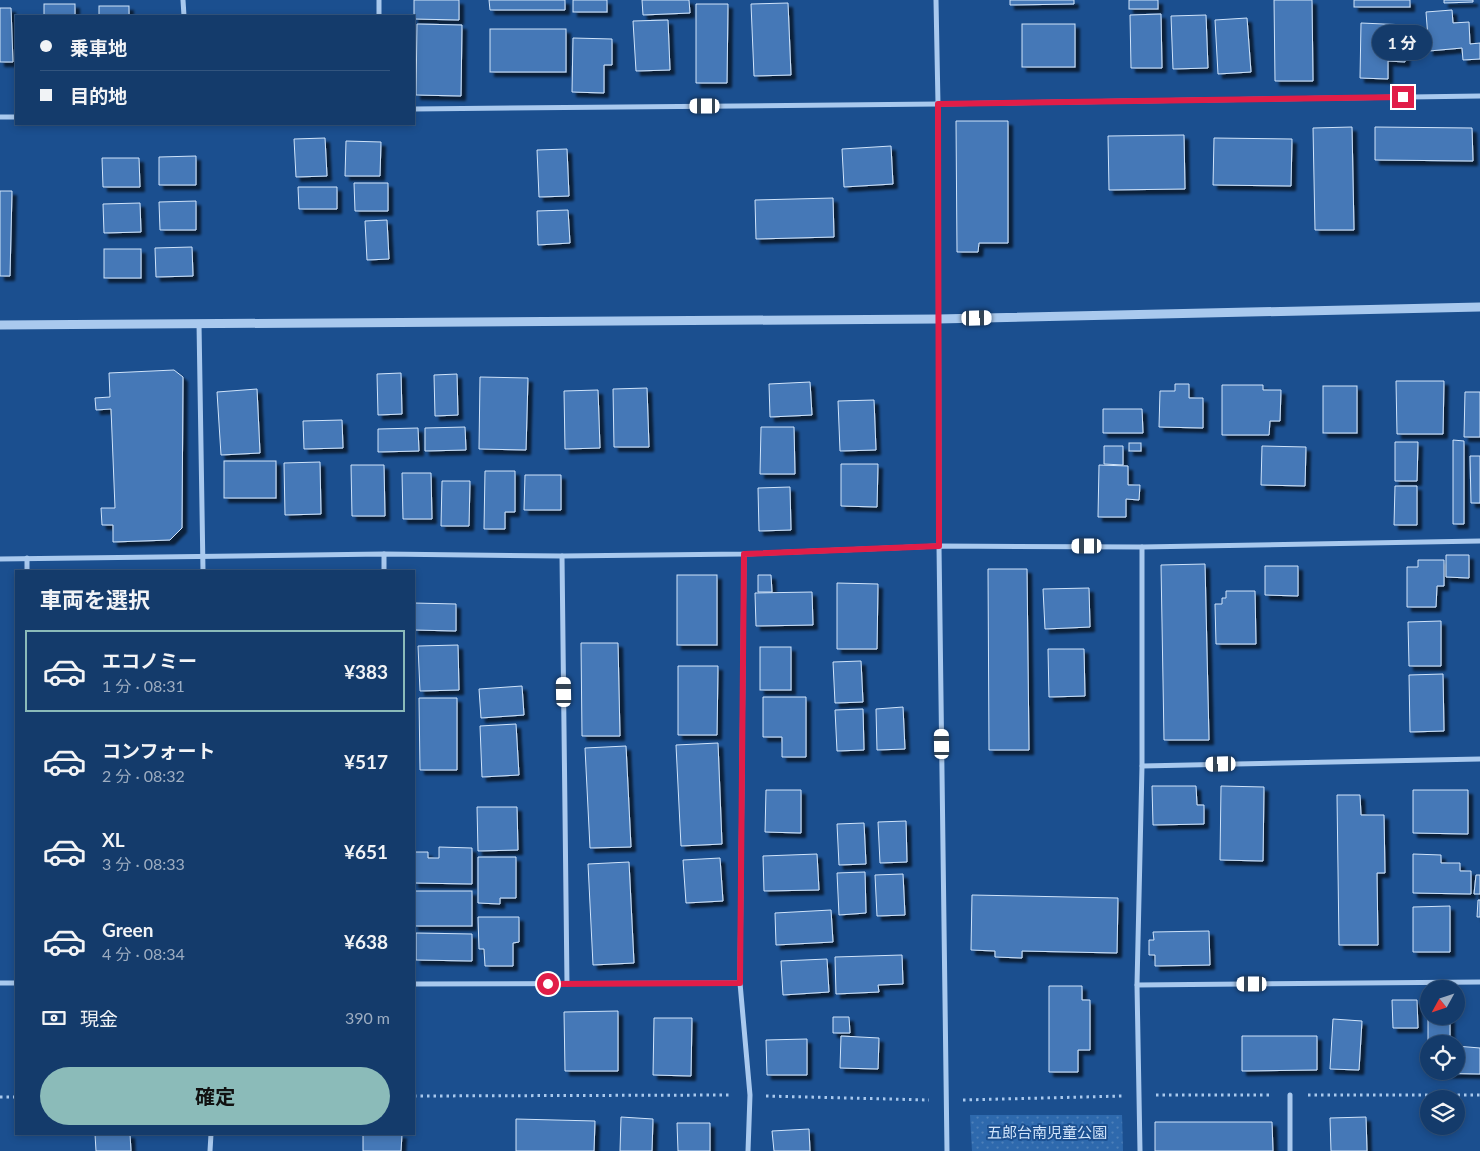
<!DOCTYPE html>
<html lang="ja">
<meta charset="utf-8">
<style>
body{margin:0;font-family:Lato,"Noto Sans JP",sans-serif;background:#1d4271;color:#f1f3f6;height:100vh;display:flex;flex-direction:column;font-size:19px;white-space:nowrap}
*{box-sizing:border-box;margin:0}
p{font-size:16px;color:#9dadc1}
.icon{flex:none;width:28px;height:28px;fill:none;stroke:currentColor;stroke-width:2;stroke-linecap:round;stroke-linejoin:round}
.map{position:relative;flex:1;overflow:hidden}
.drawer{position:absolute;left:15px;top:570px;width:400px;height:565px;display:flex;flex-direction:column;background:#143b6b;border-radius:0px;box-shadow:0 2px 8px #0003,0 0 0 1px #33557e}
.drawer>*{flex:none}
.top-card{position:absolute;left:15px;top:15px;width:400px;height:110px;border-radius:0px;box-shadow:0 2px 8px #0003,0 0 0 1px #33557e;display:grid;align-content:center;height:110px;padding:0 25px;background:#143b6b}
.needle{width:32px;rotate:230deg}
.tools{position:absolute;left:1420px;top:980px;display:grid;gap:10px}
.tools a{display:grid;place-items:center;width:45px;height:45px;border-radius:50%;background:#143b6b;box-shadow:0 2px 8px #0003,0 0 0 1px #33557e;font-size:25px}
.end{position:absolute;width:22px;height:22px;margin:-11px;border:6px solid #e11d48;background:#fff;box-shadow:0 0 0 2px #fff}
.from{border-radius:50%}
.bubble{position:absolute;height:35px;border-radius:18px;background:#143b6b;box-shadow:0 2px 8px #0003,0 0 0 1px #33557e;font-size:16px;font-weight:700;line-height:35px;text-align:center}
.car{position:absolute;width:15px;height:30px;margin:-15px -8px;border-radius:6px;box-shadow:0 0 4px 1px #0007;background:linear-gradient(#fff 24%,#345 0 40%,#fff 0 76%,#345 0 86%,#fff 0)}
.top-card b{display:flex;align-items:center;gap:18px;height:48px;font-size:19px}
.top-card b+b{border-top:1px solid #33557e}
.top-card i{width:12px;height:12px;background:#f1f3f6}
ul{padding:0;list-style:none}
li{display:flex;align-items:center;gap:15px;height:82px;margin:0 10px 8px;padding:0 15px;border:2px solid transparent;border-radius:0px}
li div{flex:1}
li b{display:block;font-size:19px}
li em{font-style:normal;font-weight:700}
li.on{border-color:#8bbbb9}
li>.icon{width:45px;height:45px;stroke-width:1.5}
h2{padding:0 25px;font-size:22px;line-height:60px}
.pay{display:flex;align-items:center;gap:12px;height:55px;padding:0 25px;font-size:19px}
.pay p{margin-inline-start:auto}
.cta{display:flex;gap:10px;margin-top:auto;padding:10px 25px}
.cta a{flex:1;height:58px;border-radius:30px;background:#8bbbb9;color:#111;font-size:20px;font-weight:700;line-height:58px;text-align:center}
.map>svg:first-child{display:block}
.park{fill:url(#park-dots)}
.building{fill:#4478b7;stroke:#cfe3fa;filter:url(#shadow)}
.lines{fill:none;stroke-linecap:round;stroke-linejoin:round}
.path{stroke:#a9c9ee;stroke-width:3;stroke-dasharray:2.5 4;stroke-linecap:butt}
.minor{stroke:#a9c9ee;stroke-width:5}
.tertiary{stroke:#a9c9ee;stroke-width:9}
.route{stroke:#e11d48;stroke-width:6}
.labels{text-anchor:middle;stroke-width:4;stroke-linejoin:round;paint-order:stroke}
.park-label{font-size:15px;fill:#cfe3fa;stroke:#1b4f8f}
</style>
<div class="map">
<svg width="1480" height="1151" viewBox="0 0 1480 1151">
<defs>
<pattern id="park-dots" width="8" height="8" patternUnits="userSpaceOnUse" patternTransform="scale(1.25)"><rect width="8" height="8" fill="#2e69ad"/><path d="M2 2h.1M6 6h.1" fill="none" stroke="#4d80b9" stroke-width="1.8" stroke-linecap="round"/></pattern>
<filter id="shadow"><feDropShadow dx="4.5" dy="4.5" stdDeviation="1" flood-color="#0009"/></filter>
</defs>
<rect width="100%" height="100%" fill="#1b4f8f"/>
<polygon class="park" points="970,1115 1122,1115 1123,1151 972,1151"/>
<g class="building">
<polygon points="414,0 459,0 459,20 414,19"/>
<polygon points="489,0 565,0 565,10 490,10"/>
<rect x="573" y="0" width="34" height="12"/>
<polygon points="642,0 689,0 690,13 643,15"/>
<polygon points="1010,0 1074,0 1074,4 1010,5"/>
<rect x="1129" y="0" width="29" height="9"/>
<polygon points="1274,0 1312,0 1313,81 1275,81"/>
<rect x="1354" y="0" width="56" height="7"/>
<polygon points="1444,0 1473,0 1473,2 1444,3"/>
<polygon points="788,3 791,75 754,76 751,4"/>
<rect x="44" y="4" width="31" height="12"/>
<polygon points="696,4 728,4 727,83 696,83"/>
<rect x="99" y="6" width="30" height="10"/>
<polygon points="0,8 11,8 13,62 0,62"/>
<polygon points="1452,10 1453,23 1469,22 1470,44 1480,43 1480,59 1463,60 1462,48 1429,51 1426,12"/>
<polygon points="1161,14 1162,68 1131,68 1130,15"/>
<polygon points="1206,15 1208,68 1173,69 1171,16"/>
<polygon points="1247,18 1251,72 1218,74 1215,20"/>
<polygon points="668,20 670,70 636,71 633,21"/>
<polygon points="1361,23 1407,25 1405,62 1388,61 1388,79 1360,78"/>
<polygon points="417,24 462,25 461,96 416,95"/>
<rect x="1022" y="24" width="53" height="43"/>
<rect x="490" y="29" width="76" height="43"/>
<polygon points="573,38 612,39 612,65 604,65 604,93 572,92"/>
<polygon points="956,121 1008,121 1008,243 979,243 978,252 957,252"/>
<polygon points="1352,127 1354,230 1315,230 1313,128"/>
<polygon points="1375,127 1472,128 1473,161 1375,160"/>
<polygon points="1184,135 1185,189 1109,190 1108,136"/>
<polygon points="325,138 327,176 296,177 294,139"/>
<polygon points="1214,138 1292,139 1291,186 1213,185"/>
<polygon points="346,141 381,142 380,176 345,176"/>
<polygon points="891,146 893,184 844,187 842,149"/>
<polygon points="567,149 569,196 539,197 537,150"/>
<polygon points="196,156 196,185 159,185 159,157"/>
<polygon points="102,158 139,158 140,187 103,187"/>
<polygon points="354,183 388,183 388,211 355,211"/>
<polygon points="298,187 337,187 337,209 299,209"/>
<polygon points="0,191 12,191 10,276 0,276"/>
<polygon points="833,198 834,237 756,239 755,200"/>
<polygon points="196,201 196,230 160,230 159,202"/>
<polygon points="140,203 141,232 104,233 103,204"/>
<polygon points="568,210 570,243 538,245 537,211"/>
<polygon points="387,220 389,259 367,260 365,221"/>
<polygon points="192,247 193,276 156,277 155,248"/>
<rect x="104" y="249" width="37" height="29"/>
<polygon points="174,370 183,377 182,528 170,540 113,542 113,525 102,525 101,508 115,508 111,409 96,410 95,398 110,397 109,373"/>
<polygon points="401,373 402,414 378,415 377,374"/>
<polygon points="457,374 458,415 435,416 434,375"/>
<polygon points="480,377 528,378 526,450 479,449"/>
<polygon points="1396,381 1444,381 1443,434 1397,434"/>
<polygon points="810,382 812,415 770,417 769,384"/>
<polygon points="1175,384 1189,384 1189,398 1203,398 1203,428 1159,427 1160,391 1175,391"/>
<polygon points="1222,385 1263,385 1263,390 1281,390 1280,421 1270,421 1269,435 1222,435"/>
<rect x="1323" y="386" width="34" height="47"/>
<polygon points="647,388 649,447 614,447 613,389"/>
<polygon points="257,389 260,453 221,455 217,392"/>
<polygon points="598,390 600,448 565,449 564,391"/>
<polygon points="1465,392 1480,392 1480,437 1464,437"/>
<polygon points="874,400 876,450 840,451 838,401"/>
<polygon points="1103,409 1142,409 1143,433 1103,433"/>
<polygon points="342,420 343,448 304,449 303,421"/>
<polygon points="465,427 466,450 425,451 425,428"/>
<polygon points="761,427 794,427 795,474 760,474"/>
<polygon points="418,428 419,451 378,452 378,429"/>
<polygon points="1453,440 1464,441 1464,524 1453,524"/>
<polygon points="1395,442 1418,442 1417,481 1395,481"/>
<rect x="1129" y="443" width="12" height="8"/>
<polygon points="1104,446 1123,446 1123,465 1104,464"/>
<polygon points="1262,446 1306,447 1305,486 1261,485"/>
<polygon points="1470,456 1480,456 1480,503 1471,503"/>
<rect x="224" y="461" width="52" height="37"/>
<polygon points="320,462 321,514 285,515 284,463"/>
<polygon points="841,464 878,464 877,507 841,506"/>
<polygon points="351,465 384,465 385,516 352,516"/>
<polygon points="1099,465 1128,466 1128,485 1140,485 1139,500 1126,499 1126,517 1098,517"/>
<polygon points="485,471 515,471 515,512 505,512 505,529 484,529"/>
<polygon points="402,473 431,473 432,519 403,519"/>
<polygon points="525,475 561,475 561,510 524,510"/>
<polygon points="442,481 470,481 469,526 441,526"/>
<polygon points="1395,486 1417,486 1417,525 1394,525"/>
<polygon points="790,487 791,530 759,531 758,488"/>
<polygon points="1446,555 1469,555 1469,578 1446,577"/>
<polygon points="1418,560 1444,560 1444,586 1437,586 1436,607 1407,607 1407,567 1418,567"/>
<polygon points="1205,564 1209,740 1164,740 1161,565"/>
<polygon points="1265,566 1298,566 1298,596 1265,595"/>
<polygon points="988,569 1027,569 1029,750 989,750"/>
<rect x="677" y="575" width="40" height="70"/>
<polygon points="758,575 771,575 772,592 758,592"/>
<polygon points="837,583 878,584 877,649 837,649"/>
<polygon points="1089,588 1090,627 1045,629 1043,589"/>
<polygon points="1226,591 1255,591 1256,644 1216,644 1215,604 1222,604 1222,598 1226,598"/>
<polygon points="812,592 813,625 756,626 755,593"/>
<polygon points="414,603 456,604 456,631 414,630"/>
<polygon points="1441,621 1441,666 1409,666 1408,622"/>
<polygon points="581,643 618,643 620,736 582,736"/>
<polygon points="458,645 459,690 420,691 418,646"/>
<rect x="760" y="647" width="31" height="43"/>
<polygon points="1048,649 1084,649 1085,696 1049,697"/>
<polygon points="861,661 863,702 835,703 833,662"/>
<polygon points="678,666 718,666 717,735 678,735"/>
<polygon points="1443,674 1444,731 1410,732 1409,675"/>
<polygon points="522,686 524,715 481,718 479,689"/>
<polygon points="763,697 806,697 806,757 782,757 782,737 763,737"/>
<polygon points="419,698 457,698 457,770 420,770"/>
<polygon points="903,707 905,749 877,750 876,709"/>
<polygon points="863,709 864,750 837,751 835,710"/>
<polygon points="516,724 519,775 482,777 480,726"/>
<polygon points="718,743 722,844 681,846 676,745"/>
<polygon points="626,746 631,847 590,848 585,748"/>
<polygon points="1152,786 1196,786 1197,805 1204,805 1204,824 1153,825"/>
<polygon points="1221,786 1264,787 1263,861 1220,860"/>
<polygon points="766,790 801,790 801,833 765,832"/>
<polygon points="1413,790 1468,790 1468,834 1413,833"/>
<polygon points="1337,795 1360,795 1361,815 1384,815 1385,873 1377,873 1378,945 1339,945"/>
<polygon points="477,807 517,807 518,850 478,851"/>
<polygon points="906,821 907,862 880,863 878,822"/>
<polygon points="864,823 866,864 839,865 837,824"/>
<polygon points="439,847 472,848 472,884 414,883 414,852 428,852 428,858 439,858"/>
<polygon points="817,854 819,890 764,891 763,856"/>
<polygon points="1413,854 1441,855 1441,863 1460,863 1460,871 1471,871 1471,894 1413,893"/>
<polygon points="478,857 516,857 516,898 500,898 500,904 478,903"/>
<polygon points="720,858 723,901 686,903 683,860"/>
<polygon points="629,862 634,963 593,965 588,864"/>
<polygon points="865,872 866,913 839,915 837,873"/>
<polygon points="903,874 905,915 877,916 875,875"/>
<polygon points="1476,875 1480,875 1480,894 1474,894"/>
<rect x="414" y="891" width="58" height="35"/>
<polygon points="972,895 1118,898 1117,953 1022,951 1022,958 995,957 995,951 971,950"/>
<polygon points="1478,900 1480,900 1480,917 1477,917"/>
<polygon points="1450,906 1450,952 1413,952 1413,907"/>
<polygon points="831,910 833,942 776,945 775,913"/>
<polygon points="478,917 519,917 519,942 513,943 513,966 485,966 484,949 479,949"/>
<polygon points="1209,931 1210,965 1155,966 1155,955 1149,955 1149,940 1154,940 1153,932"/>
<polygon points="416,933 472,934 472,961 416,960"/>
<polygon points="902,955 903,984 878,985 879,992 836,994 835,957"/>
<polygon points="827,959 829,992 783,995 781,961"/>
<polygon points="1049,986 1082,986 1082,1000 1090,1000 1090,1050 1078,1050 1078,1072 1049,1072"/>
<polygon points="1392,1000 1417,1000 1418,1028 1393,1028"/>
<polygon points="618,1011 618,1071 565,1071 564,1012"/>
<polygon points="833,1017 849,1017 850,1033 833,1033"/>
<polygon points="654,1018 692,1018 691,1076 653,1075"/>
<polygon points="1428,1018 1450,1018 1450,1039 1454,1044 1429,1044 1429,1071 1456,1071 1456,1046 1480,1048 1480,1074 1428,1073"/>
<polygon points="1333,1019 1362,1021 1359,1070 1330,1069"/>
<polygon points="841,1036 879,1038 878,1069 840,1068"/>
<polygon points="1242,1036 1317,1036 1317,1070 1242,1071"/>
<polygon points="807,1039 807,1075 767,1075 766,1040"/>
<polygon points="621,1117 653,1119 652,1151 620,1151"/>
<polygon points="1366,1117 1367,1151 1331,1151 1330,1118"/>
<polygon points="516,1119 595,1121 594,1151 516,1151"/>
<polygon points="1155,1122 1272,1122 1273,1151 1155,1151"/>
<polygon points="677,1123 710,1123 710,1151 678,1151"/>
<polygon points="809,1129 810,1151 774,1151 772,1131"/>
<polygon points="95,1134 130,1134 131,1151 96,1151"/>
<polygon points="363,1134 402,1134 401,1151 363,1151"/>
</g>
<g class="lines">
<g class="path">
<polyline points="1156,1095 1272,1095"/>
<polyline points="1308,1095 1480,1095"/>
<polyline points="414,1096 732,1095"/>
<polyline points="766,1096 929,1100"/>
<polyline points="0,1097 16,1097"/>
<polyline points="963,1100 1122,1096"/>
</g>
<g class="minor">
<polyline points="183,0 184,16"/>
<polyline points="936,0 938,104 939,546 947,1151"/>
<polyline points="379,16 379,0"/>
<polyline points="414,109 938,104 1480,96"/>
<polyline points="0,117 16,117"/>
<polyline points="199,323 203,571"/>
<polyline points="384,554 384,571"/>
<polyline points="744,554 740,983 750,1095 748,1151"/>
<polyline points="562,556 567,984"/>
<polyline points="27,558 27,571"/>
<polyline points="0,559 384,554 562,556 744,554 939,546 1142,547 1480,541"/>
<polyline points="1142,766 1480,759"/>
<polyline points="0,983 16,983"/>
<polyline points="414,984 740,983"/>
<polyline points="1137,985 1480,982"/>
<polyline points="1290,1095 1290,1151"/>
<polyline points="210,1151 211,1134"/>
<polyline points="1140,1151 1137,985 1142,766 1142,547"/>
</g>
<polyline class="tertiary" points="0,325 938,319 1480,307"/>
</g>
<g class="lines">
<polyline class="route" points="548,984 740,983 744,554 939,546 938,104 1403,97"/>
</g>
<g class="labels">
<g class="park-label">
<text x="1047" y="1138">五郎台南児童公園</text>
</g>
</g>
</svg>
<div class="tools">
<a><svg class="needle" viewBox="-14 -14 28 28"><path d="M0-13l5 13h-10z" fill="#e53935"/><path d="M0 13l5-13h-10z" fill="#9dadc1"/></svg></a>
<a><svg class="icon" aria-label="locate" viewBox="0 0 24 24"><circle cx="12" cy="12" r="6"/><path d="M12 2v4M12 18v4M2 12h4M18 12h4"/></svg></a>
<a><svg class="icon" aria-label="layers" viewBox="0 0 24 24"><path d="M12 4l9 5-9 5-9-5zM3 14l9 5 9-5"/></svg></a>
</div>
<i class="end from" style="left:548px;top:984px"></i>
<i class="end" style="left:1403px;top:97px"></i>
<div class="bubble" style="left:1372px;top:25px;width:60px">1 分</div>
<i class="car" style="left:705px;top:106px;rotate:270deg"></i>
<i class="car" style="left:977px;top:318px;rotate:89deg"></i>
<i class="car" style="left:1087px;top:546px;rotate:270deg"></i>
<i class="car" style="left:564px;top:692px;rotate:359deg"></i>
<i class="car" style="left:942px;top:744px;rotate:359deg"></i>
<i class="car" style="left:1221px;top:764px;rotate:269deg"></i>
<i class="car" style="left:1252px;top:984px;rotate:270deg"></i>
<div class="top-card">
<b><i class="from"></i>乗車地</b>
<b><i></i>目的地</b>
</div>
<section class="drawer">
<h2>車両を選択</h2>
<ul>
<li class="on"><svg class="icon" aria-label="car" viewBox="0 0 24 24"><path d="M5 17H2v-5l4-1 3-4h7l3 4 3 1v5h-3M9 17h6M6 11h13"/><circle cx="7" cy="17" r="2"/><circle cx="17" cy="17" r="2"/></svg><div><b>エコノミー</b><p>1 分 · 08:31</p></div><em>¥383</em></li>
<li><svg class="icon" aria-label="car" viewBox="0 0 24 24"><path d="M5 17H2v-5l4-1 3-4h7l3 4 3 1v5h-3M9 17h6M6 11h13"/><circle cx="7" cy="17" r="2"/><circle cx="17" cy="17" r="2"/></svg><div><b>コンフォート</b><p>2 分 · 08:32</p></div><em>¥517</em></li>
<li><svg class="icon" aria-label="car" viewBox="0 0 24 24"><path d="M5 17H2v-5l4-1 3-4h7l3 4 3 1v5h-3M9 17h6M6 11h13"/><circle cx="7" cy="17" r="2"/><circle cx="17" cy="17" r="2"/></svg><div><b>XL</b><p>3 分 · 08:33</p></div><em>¥651</em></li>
<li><svg class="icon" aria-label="car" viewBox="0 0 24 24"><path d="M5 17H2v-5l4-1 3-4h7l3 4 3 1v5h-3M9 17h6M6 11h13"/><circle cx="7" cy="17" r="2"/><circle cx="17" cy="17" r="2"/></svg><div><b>Green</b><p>4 分 · 08:34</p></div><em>¥638</em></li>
</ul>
<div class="pay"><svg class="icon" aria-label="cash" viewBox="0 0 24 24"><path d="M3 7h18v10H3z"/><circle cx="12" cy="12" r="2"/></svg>現金<p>390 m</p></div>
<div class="cta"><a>確定</a></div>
</section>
</div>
